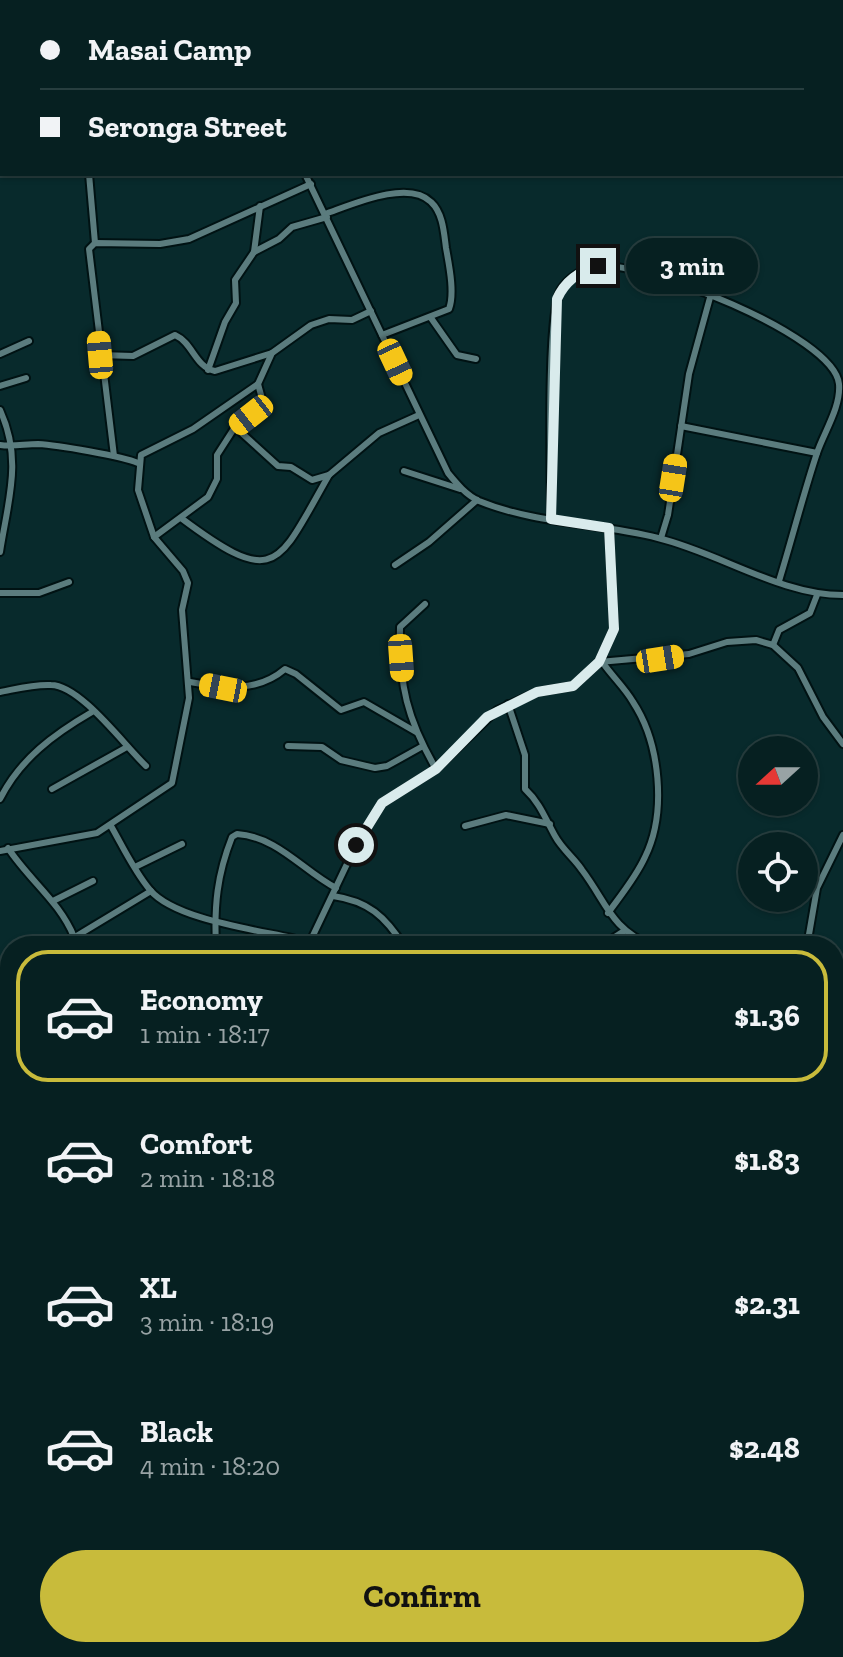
<!DOCTYPE html>
<meta charset="utf-8">
<style>
body{margin:0;font-family:"Zilla Slab",serif;background:#142d2e;color:#f1f3f6;height:100vh;display:flex;flex-direction:column;font-size:30px;white-space:nowrap}
*{box-sizing:border-box;margin:0}
p{font-size:26px;color:#98a3a5}
.icon{flex:none;width:44px;height:44px;fill:none;stroke:currentColor;stroke-width:2;stroke-linecap:round;stroke-linejoin:round}
.map{position:relative;flex:1;overflow:hidden}
.panel{position:absolute;left:0px;top:936px;width:844px;height:722px;display:flex;flex-direction:column;background:#062021;border-radius:32px 32px 0 0;box-shadow:0 2px 6px #0004,0 0 0 2px #273e3f}
.panel>*{flex:none}
.guide{position:absolute;left:0px;top:0px;width:844px;height:176px;box-shadow:0 2px 6px #0004,0 0 0 2px #273e3f;display:grid;align-content:center;height:176px;padding:0 40px;background:#062021}
.needle{width:52px;rotate:249deg}
.controls{position:absolute;left:738px;top:736px;display:grid;gap:16px}
.controls a{display:grid;place-items:center;width:80px;height:80px;border-radius:50%;background:#062021;box-shadow:0 2px 6px #0004,0 0 0 2px #273e3f;font-size:40px}
.end{position:absolute;width:36px;height:36px;margin:-18px;border:10px solid #d9ebec;background:#111;box-shadow:0 0 0 4px #111}
.from{border-radius:50%}
.bubble{position:absolute;height:56px;border-radius:28px;background:#062021;box-shadow:0 2px 6px #0004,0 0 0 2px #273e3f;font-size:26px;font-weight:700;line-height:56px;text-align:center}
.car{position:absolute;width:24px;height:48px;margin:-24px -12px;border-radius:10px;box-shadow:0 0 6px 2px #0007;background:linear-gradient(#f5c518 24%,#345 0 40%,#f5c518 0 76%,#345 0 86%,#f5c518 0)}
.guide b{display:flex;align-items:center;gap:28px;height:76px;font-size:30px}
.guide b+b{border-top:2px solid #273e3f}
.guide i{width:20px;height:20px;background:#f1f3f6}
ul{padding:14px 0 0;list-style:none}
li{display:flex;align-items:center;gap:24px;height:132px;margin:0 16px 12px;padding:0 24px;border:4px solid transparent;border-radius:32px}
li div{flex:1}
li b{display:block;font-size:30px}
li em{font-style:normal;font-weight:700}
li.active{border-color:#c8bb3b}
li>.icon{width:72px;height:72px;stroke-width:1.5}
.cta{display:flex;gap:16px;margin-top:auto;padding:16px 40px}
.cta a{flex:1;height:92px;border-radius:48px;background:#c8bb3b;color:#111;font-size:32px;font-weight:700;line-height:92px;text-align:center}
.map>svg:first-child{display:block}
.lines{fill:none;stroke-linecap:round;stroke-linejoin:round}
.stream{stroke:#41535c;stroke-width:2}
.minor-casing{stroke:#001213;stroke-width:10}
.minor{stroke:#5b7c7e;stroke-width:6}
.route{stroke:#d9ebec;stroke-width:10}
</style>
<div class="map">
<svg width="843" height="1657" viewBox="0 0 843 1657">
<rect width="100%" height="100%" fill="#082a2c"/>
<g class="lines">
<polyline class="stream" points="87,1657 93,1648"/>
<g class="minor-casing">
<g id="minor">
<polyline points="14,0 15,2"/>
<polyline points="132,0 133,2"/>
<polyline points="223,0 224,2"/>
<polyline points="468,0 469,2"/>
<polyline points="669,0 670,2"/>
<polyline points="591,2 595,0"/>
<polyline points="842,165 843,166"/>
<polyline points="89,174 95,243"/>
<path d="M305,174l143,299c9,11 18,22 31,28 56,23 121,22 179,37 62,15 122,57 185,57"/>
<path d="M325,214c26,-9 83,-35 106,-12 12,11 13,31 15,46 3,17 9,45 3,61l-67,26"/>
<polyline points="254,252 279,239 292,227 327,217"/>
<polyline points="431,318 457,355 476,359"/>
<polyline points="0,354 29,341"/>
<path d="M100,355l33,1 42,-21c18,8 20,32 40,36l57,-18"/>
<polyline points="208,370 225,322 236,303 235,280 254,252 260,206"/>
<polyline points="0,386 26,378"/>
<path d="M0,410c23,50 8,90 0,142"/>
<polyline points="681,426 817,453"/>
<polyline points="235,427 278,466 291,467 312,480 329,475 379,433 419,415"/>
<path d="M0,445c13,2 25,-1 38,-1 19,1 84,12 100,19"/>
<polyline points="114,456 89,249 95,243 160,244 189,239 311,184"/>
<polyline points="404,471 460,489"/>
<path d="M181,518c96,72 96,48 148,-43"/>
<path d="M551,519c0,-39 -5,-206 10,-230 7,-11 22,-21 35,-23 45,-6 238,69 243,118 2,23 -15,48 -22,69 -14,42 -25,86 -38,128"/>
<polyline points="154,537 208,497 217,479 217,455 235,427 264,406 258,384"/>
<polyline points="661,538 668,515 689,374 711,294"/>
<polyline points="395,565 429,542 477,500"/>
<polyline points="0,593 39,593 69,582"/>
<path d="M425,604l-25,23c-1,58 7,92 36,142"/>
<polyline points="773,645 779,630 810,613 817,595"/>
<polyline points="599,662 689,654 727,642 756,640 773,645 798,668 823,717 843,744"/>
<path d="M603,663c9,13 22,25 30,39 27,41 34,110 12,155 -9,20 -24,38 -37,56"/>
<path d="M190,682c33,6 67,11 95,-13l11,5 45,36 23,-8 52,30"/>
<path d="M0,692c16,-3 34,-8 51,-7 29,0 73,60 95,81"/>
<path d="M508,704l17,51v34c15,14 20,29 30,47 7,13 19,22 27,34 25,33 28,58 70,76"/>
<polyline points="288,746 322,747 341,760 375,768 387,766 423,746"/>
<polyline points="52,789 127,747"/>
<path d="M0,799c20,-40 54,-65 92,-87"/>
<path d="M111,826c12,21 23,45 39,64 27,32 119,41 159,52"/>
<polyline points="465,826 506,815 550,824"/>
<path d="M8,848c21,32 52,54 66,89"/>
<polyline points="0,851 97,833 172,783 189,698 182,610 188,583 183,571 154,537 138,490 141,455 193,429 258,384 272,353 311,325 329,319 352,320 371,311"/>
<polyline points="135,867 182,844"/>
<path d="M333,896c35,5 52,20 71,50"/>
<polyline points="53,901 93,881"/>
<polyline points="60,946 151,891"/>
<path d="M216,946c-2,-40 1,-71 16,-109l5,-3c41,3 65,36 99,54"/>
<polyline points="308,946 356,845 382,803 436,769 497,710 537,692 573,686 599,662 614,629 609,528"/>
<polyline points="601,946 624,931"/>
<polyline points="807,946 817,888 843,835"/>
<polyline points="0,974 10,990"/>
<polyline points="10,1091 4,1100 10,1122"/>
<polyline points="834,1209 843,1203"/>
<polyline points="0,1326 10,1336"/>
<polyline points="834,1337 843,1341"/>
<polyline points="0,1374 10,1371"/>
<polyline points="0,1471 10,1471"/>
<polyline points="0,1612 7,1639 0,1655"/>
<polyline points="425,1648 429,1657"/>
<polyline points="554,1648 581,1657"/>
<polyline points="666,1648 667,1657"/>
<polyline points="346,1657 360,1648"/>
</g>
</g>
<use href="#minor" class="minor"/>
</g>
<g class="lines">
<path class="route" d="M356,845l26,-42 54,-34 51,-52 50,-25 36,-6 26,-24 15,-33 -5,-101 -58,-9 6,-220c8,-18 22,-28 41,-33"/>
</g>
</svg>
<div class="controls">
<a><svg class="needle" viewBox="-14 -14 28 28"><path d="M0-13l5 13h-10z" fill="#e53935"/><path d="M0 13l5-13h-10z" fill="#98a3a5"/></svg></a>
<a><svg class="icon" aria-label="locate" viewBox="0 0 24 24"><circle cx="12" cy="12" r="6"/><path d="M12 2v4M12 18v4M2 12h4M18 12h4"/></svg></a>
</div>
<i class="end from" style="left:356px;top:845px"></i>
<i class="end" style="left:598px;top:266px"></i>
<div class="bubble" style="left:626px;top:238px;width:132px">3 min</div>
<i class="car" style="left:100px;top:355px;rotate:355deg"></i>
<i class="car" style="left:395px;top:362px;rotate:155deg"></i>
<i class="car" style="left:251px;top:415px;rotate:232deg"></i>
<i class="car" style="left:673px;top:478px;rotate:9deg"></i>
<i class="car" style="left:401px;top:658px;rotate:176deg"></i>
<i class="car" style="left:660px;top:659px;rotate:81deg"></i>
<i class="car" style="left:223px;top:688px;rotate:281deg"></i>
<div class="guide">
<b><i class="from"></i>Masai Camp</b>
<b><i></i>Seronga Street</b>
</div>
<section class="panel">
<ul>
<li class="active"><svg class="icon" aria-label="car" viewBox="0 0 24 24"><path d="M5 17H2v-5l4-1 3-4h7l3 4 3 1v5h-3M9 17h6M6 11h13"/><circle cx="7" cy="17" r="2"/><circle cx="17" cy="17" r="2"/></svg><div><b>Economy</b><p>1 min · 18:17</p></div><em>$1.36</em></li>
<li><svg class="icon" aria-label="car" viewBox="0 0 24 24"><path d="M5 17H2v-5l4-1 3-4h7l3 4 3 1v5h-3M9 17h6M6 11h13"/><circle cx="7" cy="17" r="2"/><circle cx="17" cy="17" r="2"/></svg><div><b>Comfort</b><p>2 min · 18:18</p></div><em>$1.83</em></li>
<li><svg class="icon" aria-label="car" viewBox="0 0 24 24"><path d="M5 17H2v-5l4-1 3-4h7l3 4 3 1v5h-3M9 17h6M6 11h13"/><circle cx="7" cy="17" r="2"/><circle cx="17" cy="17" r="2"/></svg><div><b>XL</b><p>3 min · 18:19</p></div><em>$2.31</em></li>
<li><svg class="icon" aria-label="car" viewBox="0 0 24 24"><path d="M5 17H2v-5l4-1 3-4h7l3 4 3 1v5h-3M9 17h6M6 11h13"/><circle cx="7" cy="17" r="2"/><circle cx="17" cy="17" r="2"/></svg><div><b>Black</b><p>4 min · 18:20</p></div><em>$2.48</em></li>
</ul>
<div class="cta"><a>Confirm</a></div>
</section>
</div>
